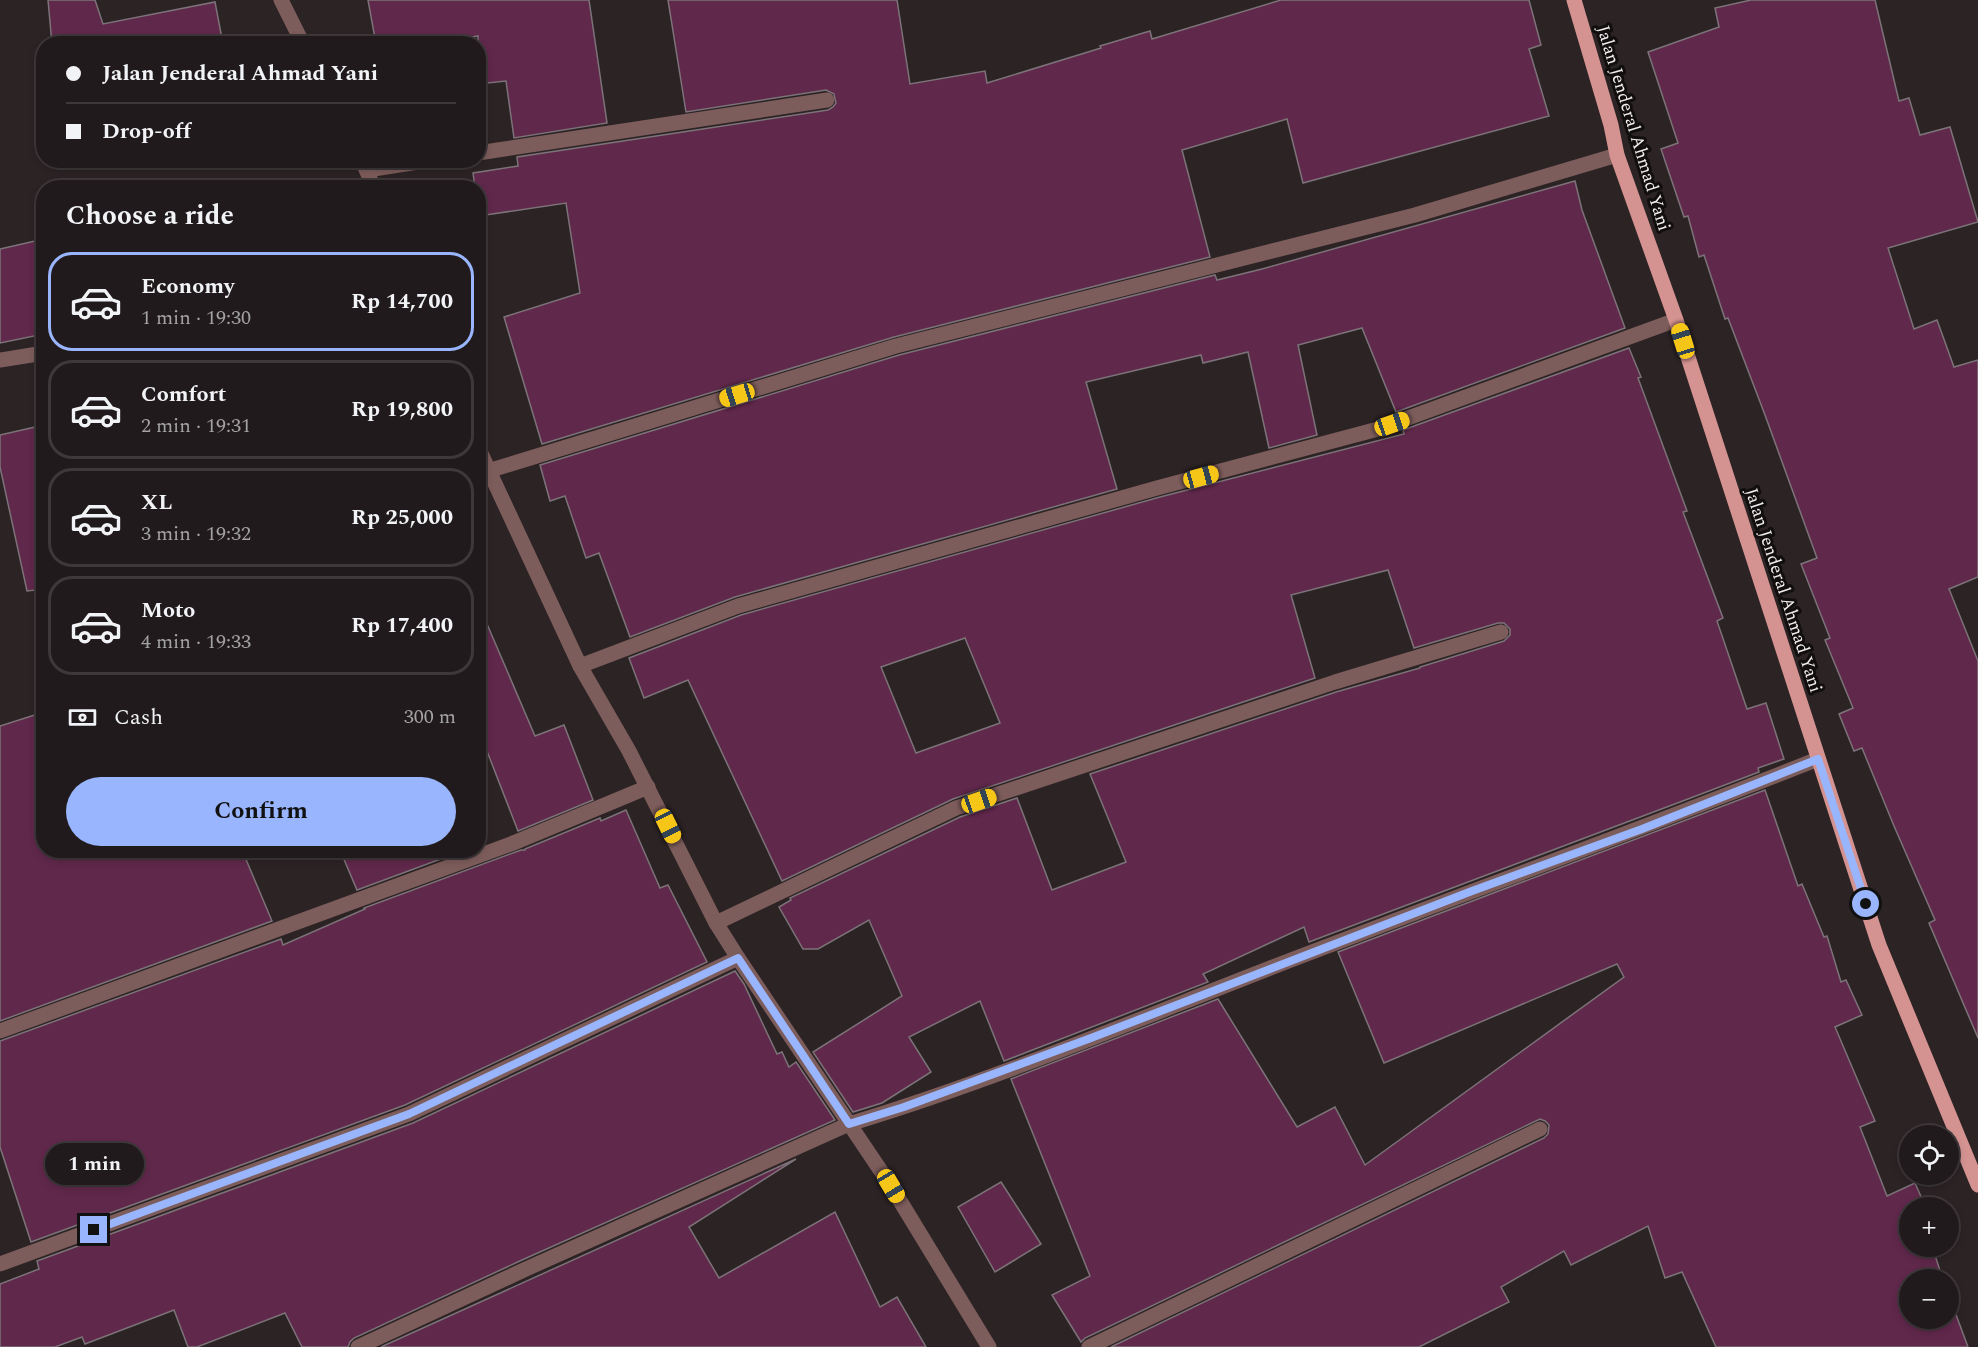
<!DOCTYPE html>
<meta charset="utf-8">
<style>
body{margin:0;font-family:Spectral,serif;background:#292325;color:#f1f3f6;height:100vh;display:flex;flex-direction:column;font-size:22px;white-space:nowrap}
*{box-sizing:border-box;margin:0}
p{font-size:20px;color:#a2a1a3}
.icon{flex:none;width:33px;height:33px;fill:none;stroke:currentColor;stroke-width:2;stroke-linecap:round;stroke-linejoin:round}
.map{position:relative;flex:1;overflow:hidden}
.panel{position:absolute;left:36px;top:180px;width:450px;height:678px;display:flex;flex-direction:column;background:#211a1c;border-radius:24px;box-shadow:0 3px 9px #0003,0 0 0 2px #3e383b}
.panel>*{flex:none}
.banner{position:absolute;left:36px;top:36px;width:450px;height:132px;border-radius:24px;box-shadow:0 3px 9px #0003,0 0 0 2px #3e383b;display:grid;align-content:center;height:132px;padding:0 30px;background:#211a1c}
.controls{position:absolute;left:1899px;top:1125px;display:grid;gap:12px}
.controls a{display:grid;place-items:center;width:60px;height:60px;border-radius:50%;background:#211a1c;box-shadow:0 3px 9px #0003,0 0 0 2px #3e383b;font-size:30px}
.end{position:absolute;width:27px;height:27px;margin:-14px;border:8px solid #99b5fd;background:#111;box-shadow:0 0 0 3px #111}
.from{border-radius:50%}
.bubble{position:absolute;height:42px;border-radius:21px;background:#211a1c;box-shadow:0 3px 9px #0003,0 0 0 2px #3e383b;font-size:20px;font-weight:700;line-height:42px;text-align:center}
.car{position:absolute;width:18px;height:36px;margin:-18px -9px;border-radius:8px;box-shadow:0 0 4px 2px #0007;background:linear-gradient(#f5c518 24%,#345 0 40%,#f5c518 0 76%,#345 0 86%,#f5c518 0)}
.banner b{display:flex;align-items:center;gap:21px;height:57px;font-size:22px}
.banner b+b{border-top:2px solid #3e383b}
.banner i{width:15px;height:15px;background:#f1f3f6}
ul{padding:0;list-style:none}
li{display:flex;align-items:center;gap:18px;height:99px;margin:0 12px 9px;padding:0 18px;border:3px solid #3e383b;border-radius:24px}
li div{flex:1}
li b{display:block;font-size:22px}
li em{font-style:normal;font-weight:700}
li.on{border-color:#99b5fd}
li>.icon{width:54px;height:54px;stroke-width:1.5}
h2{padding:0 30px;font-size:27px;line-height:72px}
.pay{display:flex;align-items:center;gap:15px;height:66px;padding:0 30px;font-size:22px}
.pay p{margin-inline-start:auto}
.action{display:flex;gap:12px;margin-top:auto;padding:12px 30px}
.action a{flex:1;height:69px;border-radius:36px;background:#99b5fd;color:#111;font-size:24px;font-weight:700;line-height:69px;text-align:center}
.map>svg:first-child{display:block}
.building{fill:#60284b;stroke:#7c7378;stroke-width:1.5;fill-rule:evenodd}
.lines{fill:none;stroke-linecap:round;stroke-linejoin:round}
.minor{stroke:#7d5d5b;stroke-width:15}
.major{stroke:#d49390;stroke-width:15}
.route{stroke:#99b5fd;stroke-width:8}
.labels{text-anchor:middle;stroke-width:6;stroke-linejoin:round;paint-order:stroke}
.street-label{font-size:18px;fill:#f2ecee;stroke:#110e0e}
</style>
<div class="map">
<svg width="1978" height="1347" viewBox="0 0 1978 1347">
<rect width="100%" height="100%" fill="#2c2325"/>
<g class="building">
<polygon points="48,0 95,0 103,24 215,2 223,44 52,44"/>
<polygon points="368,0 589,0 607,123 514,138 506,81 478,84 478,36 431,44 376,44"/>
<polygon points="668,0 897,0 910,84 985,71 987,83 1101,48 1100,46 1150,31 1152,39 1281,0 1529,0 1541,45 1529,49 1549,116 1303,183 1287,119 1182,150 1210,257 894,337 542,444 504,317 580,293 566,203 479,216 478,188 475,188 473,173 518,166 517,157 828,110 833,107 836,103 834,94 826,90 686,112"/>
<polygon points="1751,0 1875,0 1899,101 1909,98 1920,135 1950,127 1978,222 1888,248 1914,329 1937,320 1954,367 1978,360 1978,577 1949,589 1978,661 1978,1038 1929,923 1935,920 1894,826 1862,748 1854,751 1839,714 1853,708 1825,640 1830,638 1801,564 1817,558 1765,415 1728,318 1725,319 1704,255 1699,257 1688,216 1684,217 1661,149 1678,143 1648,52 1719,27 1715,8"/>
<polygon points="1575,181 1582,210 1625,328 1396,412 1362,328 1298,345 1317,435 1269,448 1248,352 1203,363 1201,355 1086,382 1117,489 735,597 630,637 599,553 586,558 565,496 550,501 540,465 899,355 1215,275 1217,280 1262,269"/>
<polygon points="44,239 44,334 0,343 0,249"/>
<path d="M1629,348l12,29 -3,1 49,133 -4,1 40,106 -6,3 30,88 19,-6 18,56 -26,9 1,4 -79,30 -371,140 -5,-15 -101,47 5,8 -204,79 -24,-60 -71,36 22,35 -49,31 -29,9 -40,-60 89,-56 -33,-76 -51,29h-15l-24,-42 12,-7 -1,-2 170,-81 57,-19 35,92 74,-28 -36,-88 246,-82 84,-24v-1l84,-26 6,-6v-6l-6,-6h-6l-84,25 -26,-78 -97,25 24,83 -362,121 -171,82 -94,-201 -44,18 -15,-40 112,-43 419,-118 244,-63 -1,-4zM965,638l35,85 -84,30 -35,-86z"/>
<polygon points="44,425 44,589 27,591 0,467 0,435"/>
<polygon points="478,603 535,736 564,725 593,800 518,831 478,728"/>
<polygon points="44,712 44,850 242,850 272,921 0,1021 0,726"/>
<polygon points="1765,790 1798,886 1802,884 1824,937 1827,936 1841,982 1846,980 1862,1015 1835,1027 1875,1121 1860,1127 1887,1196 1915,1183 1926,1208 1910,1208 1910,1246 1932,1246 1943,1280 1910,1280 1910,1318 1948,1318 1948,1293 1968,1347 1716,1347 1682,1272 1665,1278 1648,1226 1571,1265 1564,1251 1501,1287 1509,1302 1419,1347 1111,1347 1544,1138 1548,1134 1549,1125 1545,1121 1540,1119 1085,1338 1081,1342 1052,1295 1090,1276 1011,1079 1218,999 1297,1127 1335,1107 1365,1165 1624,977 1617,964 1384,1063 1338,952"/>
<polygon points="626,810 660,888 668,885 707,962 405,1105 31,1242 0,1147 0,1041 281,939 283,945 365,909 364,908 521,850 525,850 525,849 600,818 601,821"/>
<polygon points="340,850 465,850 357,890"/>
<polygon points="735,971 744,984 777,1054 782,1052 789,1067 796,1062 835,1120 522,1260 354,1338 350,1342 348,1347 302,1347 285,1313 197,1347 188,1347 174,1310 85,1344 82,1337 55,1347 0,1347 0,1284 39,1269 37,1261 413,1123"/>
<polygon points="796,1159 689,1227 719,1278 835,1212 880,1307 897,1297 926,1347 381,1347"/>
<polygon points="1001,1182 1041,1244 995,1272 958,1207"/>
</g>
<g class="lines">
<g class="minor">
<polyline points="281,0 303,44"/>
<polyline points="478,153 827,100"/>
<polyline points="362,160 374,188"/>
<polyline points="367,170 431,160"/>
<polyline points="0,360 44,353"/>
<polyline points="478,447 580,666 629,751 716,923 738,958 891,1186 989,1347"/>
<polyline points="488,471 896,346 1415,215 1617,155"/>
<polyline points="580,666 738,606 1157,488 1378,429 1676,320"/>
<polyline points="716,923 956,808 1335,682 1501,632"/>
<polyline points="0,1031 511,844 648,787"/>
<polyline points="0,1264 409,1114 738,958"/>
<path d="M358,1347l168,-78 323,-145c146,-44 287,-104 429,-159 180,-69 361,-135 540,-206"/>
<polyline points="1089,1347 1540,1129"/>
</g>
<polyline class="major" points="1574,0 1611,125 1617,155 1676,320 1879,945 1978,1185"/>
</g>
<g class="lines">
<polyline class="route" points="94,1230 409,1114 738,958 849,1124 904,1107 1091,1038 1472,891 1642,829 1818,759 1866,904"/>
</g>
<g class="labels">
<g class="street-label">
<text transform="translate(1634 128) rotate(73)" y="6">Jalan Jenderal Ahmad Yani</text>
<text transform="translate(1784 590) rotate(72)" y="6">Jalan Jenderal Ahmad Yani</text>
</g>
</g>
</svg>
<div class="controls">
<a><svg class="icon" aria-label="locate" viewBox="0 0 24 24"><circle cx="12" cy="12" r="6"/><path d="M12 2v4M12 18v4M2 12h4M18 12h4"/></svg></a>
<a>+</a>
<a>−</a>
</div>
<i class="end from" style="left:1866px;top:904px"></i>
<i class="end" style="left:94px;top:1230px"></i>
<div class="bubble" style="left:45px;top:1143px;width:99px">1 min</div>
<i class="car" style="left:1683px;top:341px;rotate:343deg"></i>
<i class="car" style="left:737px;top:395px;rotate:253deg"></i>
<i class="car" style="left:1392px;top:424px;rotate:71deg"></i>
<i class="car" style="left:1201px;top:477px;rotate:75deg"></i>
<i class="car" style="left:979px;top:801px;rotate:71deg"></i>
<i class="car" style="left:668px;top:826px;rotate:154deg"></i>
<i class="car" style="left:891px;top:1186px;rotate:149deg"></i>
<div class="banner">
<b><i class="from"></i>Jalan Jenderal Ahmad Yani</b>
<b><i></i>Drop-off</b>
</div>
<section class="panel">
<h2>Choose a ride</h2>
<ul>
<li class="on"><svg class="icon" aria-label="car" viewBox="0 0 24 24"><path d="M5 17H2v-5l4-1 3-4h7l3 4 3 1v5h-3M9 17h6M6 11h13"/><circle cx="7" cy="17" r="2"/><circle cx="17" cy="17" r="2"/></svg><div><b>Economy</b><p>1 min · 19:30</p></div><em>Rp 14,700</em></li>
<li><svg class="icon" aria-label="car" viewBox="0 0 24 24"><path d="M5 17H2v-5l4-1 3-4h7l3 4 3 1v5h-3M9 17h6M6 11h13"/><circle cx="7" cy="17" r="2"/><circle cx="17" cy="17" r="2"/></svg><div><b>Comfort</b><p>2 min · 19:31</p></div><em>Rp 19,800</em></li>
<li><svg class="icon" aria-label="car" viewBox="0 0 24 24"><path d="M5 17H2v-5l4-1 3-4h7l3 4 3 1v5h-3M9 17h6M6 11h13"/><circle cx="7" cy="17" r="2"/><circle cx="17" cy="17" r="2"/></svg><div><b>XL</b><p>3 min · 19:32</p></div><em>Rp 25,000</em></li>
<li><svg class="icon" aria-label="car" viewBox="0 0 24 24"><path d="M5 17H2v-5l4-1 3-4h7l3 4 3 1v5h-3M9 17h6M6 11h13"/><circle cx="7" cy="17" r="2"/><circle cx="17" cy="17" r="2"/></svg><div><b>Moto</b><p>4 min · 19:33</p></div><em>Rp 17,400</em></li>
</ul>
<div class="pay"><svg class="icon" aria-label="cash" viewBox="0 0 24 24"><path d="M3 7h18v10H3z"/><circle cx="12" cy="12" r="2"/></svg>Cash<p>300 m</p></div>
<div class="action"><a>Confirm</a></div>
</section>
</div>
